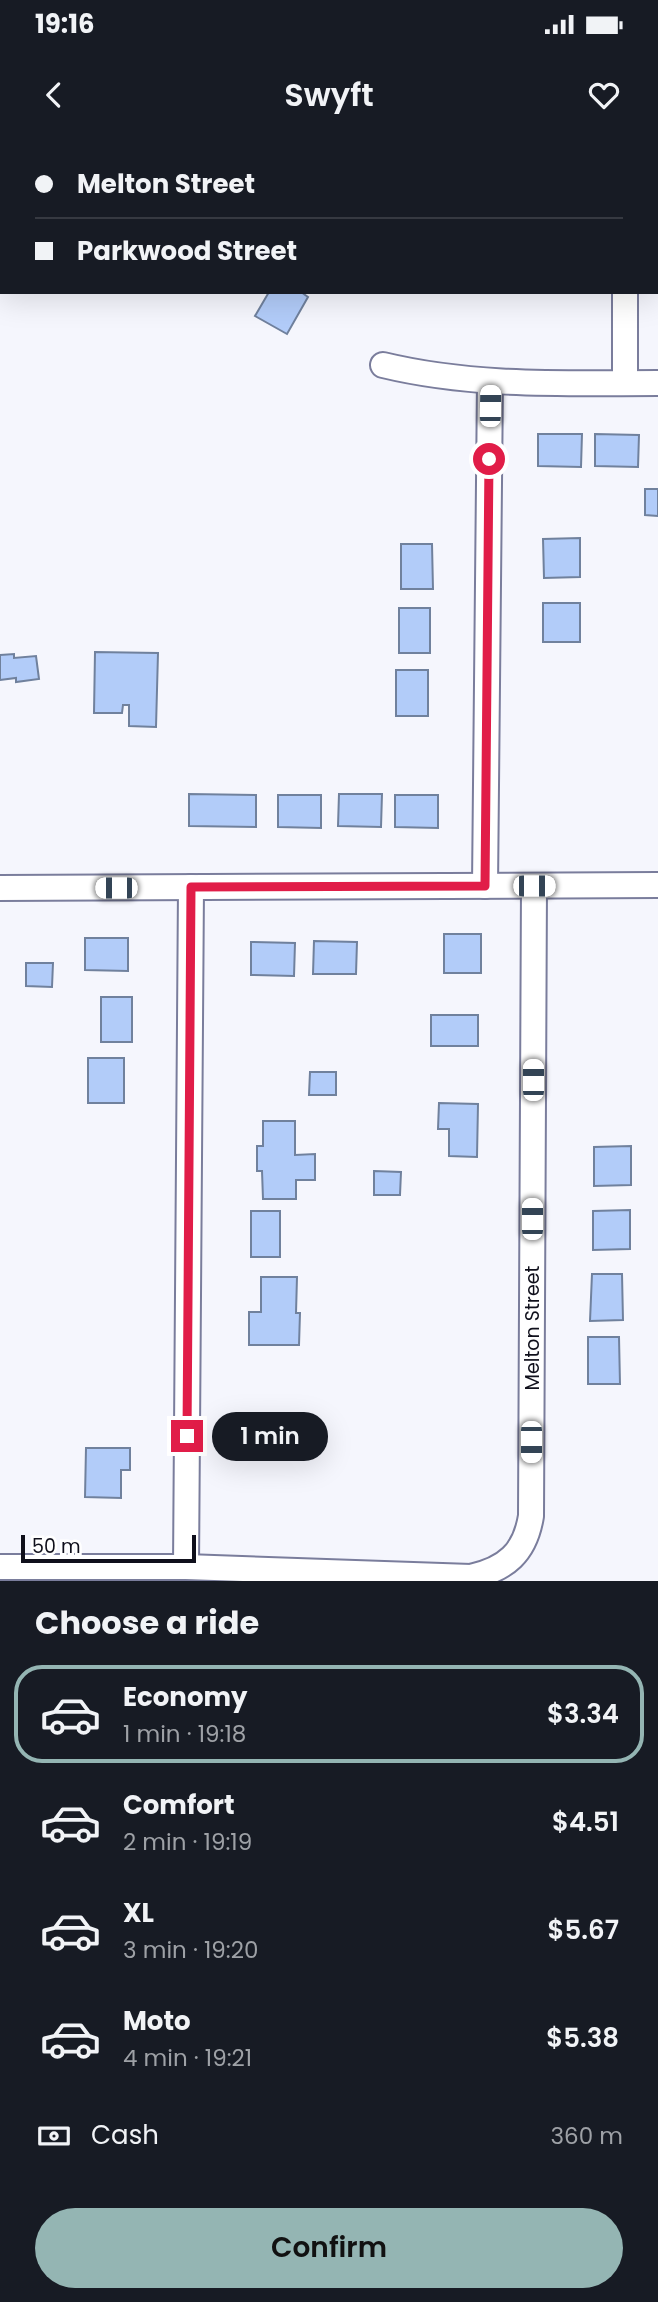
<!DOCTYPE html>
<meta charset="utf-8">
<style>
body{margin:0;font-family:Poppins,sans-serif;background:#242831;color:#f1f3f6;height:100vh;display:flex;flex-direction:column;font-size:26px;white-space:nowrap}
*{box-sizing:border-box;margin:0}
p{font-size:23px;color:#9ea1a6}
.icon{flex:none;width:38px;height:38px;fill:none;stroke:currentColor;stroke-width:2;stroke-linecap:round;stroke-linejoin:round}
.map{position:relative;height:1441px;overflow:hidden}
.drawer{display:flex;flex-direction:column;background:#171b24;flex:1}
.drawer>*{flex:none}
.top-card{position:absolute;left:0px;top:0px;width:658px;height:154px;box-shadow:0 7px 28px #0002;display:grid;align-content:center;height:154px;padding:0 35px;background:#171b24}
.scale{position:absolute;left:21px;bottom:18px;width:175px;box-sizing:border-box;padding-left:7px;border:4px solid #0f0f1b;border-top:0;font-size:19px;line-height:24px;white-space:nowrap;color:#0f0f1b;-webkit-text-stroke:5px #fff;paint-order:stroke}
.end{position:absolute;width:32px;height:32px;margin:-16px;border:9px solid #e11d48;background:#fff;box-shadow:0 0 0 4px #fff}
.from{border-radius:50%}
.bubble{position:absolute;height:49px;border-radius:24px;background:#171b24;box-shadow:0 7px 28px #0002;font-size:23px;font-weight:600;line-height:49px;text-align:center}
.car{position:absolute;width:21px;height:42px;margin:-21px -10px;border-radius:9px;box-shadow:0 0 5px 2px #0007;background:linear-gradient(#fff 24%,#345 0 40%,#fff 0 76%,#345 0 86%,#fff 0)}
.top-card b{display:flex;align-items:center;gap:24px;height:66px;font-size:26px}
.top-card b+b{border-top:2px solid #363941}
.top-card i{width:18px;height:18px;background:#f1f3f6}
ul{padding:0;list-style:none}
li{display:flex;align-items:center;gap:21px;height:98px;margin:0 14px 10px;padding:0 21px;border:4px solid transparent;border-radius:28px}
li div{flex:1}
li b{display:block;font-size:26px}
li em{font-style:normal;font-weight:600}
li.selected{border-color:#94b5b3}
li>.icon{width:63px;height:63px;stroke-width:1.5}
h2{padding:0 35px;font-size:32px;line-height:84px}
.pay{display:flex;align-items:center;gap:18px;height:77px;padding:0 35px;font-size:26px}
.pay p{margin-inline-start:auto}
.primary-button{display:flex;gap:14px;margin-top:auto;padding:14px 35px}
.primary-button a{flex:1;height:80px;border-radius:42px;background:#94b5b3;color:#111;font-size:28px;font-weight:600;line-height:80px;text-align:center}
.status{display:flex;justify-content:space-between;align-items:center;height:49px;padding:0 35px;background:#171b24;direction:ltr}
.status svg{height:19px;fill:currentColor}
header{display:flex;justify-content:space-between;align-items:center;height:91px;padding:0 35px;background:#171b24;font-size:32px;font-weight:600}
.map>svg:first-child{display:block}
.building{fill:#b2ccf9;stroke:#70819d;stroke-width:2}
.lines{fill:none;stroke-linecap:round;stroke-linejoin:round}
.street-casing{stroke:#7a7d9c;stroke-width:28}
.street{stroke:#fff;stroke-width:24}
.route{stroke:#e11d48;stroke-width:9}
.labels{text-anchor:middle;stroke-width:5;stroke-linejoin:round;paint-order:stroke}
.street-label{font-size:19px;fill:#0f0f1b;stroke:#fff}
</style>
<div class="status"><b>19:16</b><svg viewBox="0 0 49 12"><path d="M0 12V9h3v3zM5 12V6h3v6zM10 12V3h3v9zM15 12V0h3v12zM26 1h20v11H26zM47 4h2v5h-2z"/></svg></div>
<header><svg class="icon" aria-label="back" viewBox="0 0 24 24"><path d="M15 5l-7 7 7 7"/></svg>Swyft<svg class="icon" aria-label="heart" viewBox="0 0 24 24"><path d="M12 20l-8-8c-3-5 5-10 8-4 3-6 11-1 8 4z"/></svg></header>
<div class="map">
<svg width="658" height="1441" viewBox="0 0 658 1441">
<rect width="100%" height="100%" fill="#f5f6fd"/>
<g class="building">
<polygon points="269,152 301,152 308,157 287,194 255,176"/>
<polygon points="538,294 582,294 581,327 538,326"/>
<polygon points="595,294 639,295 638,327 595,326"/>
<polygon points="645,349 658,349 658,376 645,375"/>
<polygon points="580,398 580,437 544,438 543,399"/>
<polygon points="401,404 432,404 433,449 401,449"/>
<rect x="543" y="463" width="37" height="39"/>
<rect x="399" y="468" width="31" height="45"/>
<polygon points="95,512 158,513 156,587 129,586 129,565 123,565 122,573 94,573"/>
<polygon points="14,514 14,518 36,516 39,539 16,542 16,538 0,540 0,515"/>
<rect x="396" y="530" width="32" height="46"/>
<polygon points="189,654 256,655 256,687 189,686"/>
<polygon points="339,654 382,654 381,687 338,686"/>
<polygon points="278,655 321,655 321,688 278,687"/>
<polygon points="395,655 438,655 438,688 395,687"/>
<rect x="444" y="794" width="37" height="39"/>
<polygon points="85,798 128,798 128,831 85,830"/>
<polygon points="314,801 357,802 356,834 313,834"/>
<polygon points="251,802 295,803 294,836 251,835"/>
<polygon points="26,823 53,823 52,847 26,846"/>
<rect x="101" y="857" width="31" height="45"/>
<rect x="431" y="875" width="47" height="31"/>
<rect x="88" y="918" width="36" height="45"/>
<polygon points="310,932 336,932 336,955 309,955"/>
<polygon points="439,963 478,964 477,1017 449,1016 449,989 438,989"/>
<polygon points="263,981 295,981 295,1015 315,1014 315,1040 296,1040 296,1059 263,1059 262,1031 257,1031 257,1006 263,1006"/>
<polygon points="631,1006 631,1045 594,1046 594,1007"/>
<polygon points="374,1031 401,1032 400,1055 374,1055"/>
<polygon points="630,1070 630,1109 593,1110 593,1071"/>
<rect x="251" y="1071" width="29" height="46"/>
<polygon points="592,1134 622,1134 623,1180 590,1181"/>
<polygon points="261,1137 297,1137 296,1173 300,1173 299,1205 249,1205 249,1172 261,1172"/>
<polygon points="588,1197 619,1197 620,1244 588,1244"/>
<polygon points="86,1308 130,1308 130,1330 121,1330 121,1358 85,1357"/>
</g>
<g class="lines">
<g class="street-casing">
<g id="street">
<polyline points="626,2 626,0"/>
<path d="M383,225c91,22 183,18 275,18"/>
<polyline points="625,243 625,152"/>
<polyline points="485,746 490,242"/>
<polyline points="0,748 658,745"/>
<path d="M0,1427h186l285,10c35,-8 54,-24 60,-61l3,-630"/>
<polyline points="186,1427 191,747"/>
</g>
</g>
<use href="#street" class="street"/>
</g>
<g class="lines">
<polyline class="route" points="187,1296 191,747 485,746 489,319"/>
</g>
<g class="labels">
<g class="street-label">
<text transform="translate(532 1188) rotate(-90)" y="7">Melton Street</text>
</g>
</g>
</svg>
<div class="scale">50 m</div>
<i class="end from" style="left:489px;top:319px"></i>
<i class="end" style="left:187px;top:1296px"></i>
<div class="bubble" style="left:212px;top:1272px;width:116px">1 min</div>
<i class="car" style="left:490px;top:266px;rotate:1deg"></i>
<i class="car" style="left:534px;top:746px;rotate:90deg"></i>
<i class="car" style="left:116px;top:748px;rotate:270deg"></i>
<i class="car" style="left:533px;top:940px;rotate:0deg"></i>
<i class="car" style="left:532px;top:1079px;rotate:0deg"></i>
<i class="car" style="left:531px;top:1302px;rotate:180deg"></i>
<div class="top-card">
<b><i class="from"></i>Melton Street</b>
<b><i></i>Parkwood Street</b>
</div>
</div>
<section class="drawer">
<h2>Choose a ride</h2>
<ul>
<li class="selected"><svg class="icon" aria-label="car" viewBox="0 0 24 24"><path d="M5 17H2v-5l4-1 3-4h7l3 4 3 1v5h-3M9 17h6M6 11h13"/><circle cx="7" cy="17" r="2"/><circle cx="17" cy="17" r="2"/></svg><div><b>Economy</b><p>1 min · 19:18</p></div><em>$3.34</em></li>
<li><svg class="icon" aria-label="car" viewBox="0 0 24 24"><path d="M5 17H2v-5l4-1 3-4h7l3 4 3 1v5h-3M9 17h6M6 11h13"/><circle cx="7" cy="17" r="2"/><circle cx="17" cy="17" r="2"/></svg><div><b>Comfort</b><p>2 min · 19:19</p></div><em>$4.51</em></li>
<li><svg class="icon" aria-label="car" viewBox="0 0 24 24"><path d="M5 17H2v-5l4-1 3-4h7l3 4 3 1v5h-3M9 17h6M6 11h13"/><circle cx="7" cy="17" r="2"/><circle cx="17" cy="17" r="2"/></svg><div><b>XL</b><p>3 min · 19:20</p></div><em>$5.67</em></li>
<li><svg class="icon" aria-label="car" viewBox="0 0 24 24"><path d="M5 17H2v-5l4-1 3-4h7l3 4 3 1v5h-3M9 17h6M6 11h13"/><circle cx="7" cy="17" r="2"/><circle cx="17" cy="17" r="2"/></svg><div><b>Moto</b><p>4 min · 19:21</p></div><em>$5.38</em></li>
</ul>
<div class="pay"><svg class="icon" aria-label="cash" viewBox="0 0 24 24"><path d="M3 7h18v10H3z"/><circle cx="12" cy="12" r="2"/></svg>Cash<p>360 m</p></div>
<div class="primary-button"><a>Confirm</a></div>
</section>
